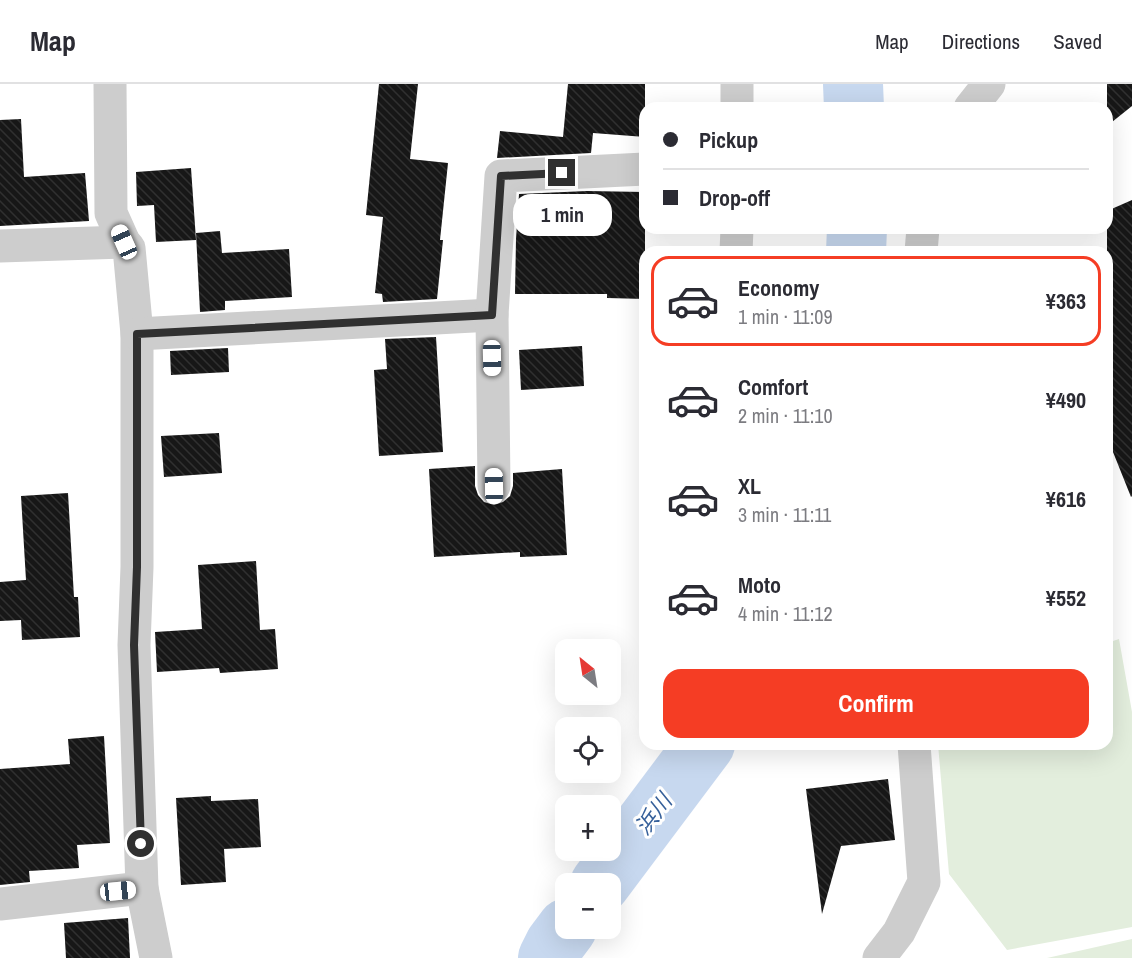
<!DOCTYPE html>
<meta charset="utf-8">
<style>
body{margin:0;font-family:"Archivo Narrow","Noto Sans JP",sans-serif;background:#f2f2f3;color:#2b2b33;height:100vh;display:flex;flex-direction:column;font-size:22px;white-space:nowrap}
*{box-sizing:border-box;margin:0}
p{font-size:20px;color:#7c7c81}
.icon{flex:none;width:33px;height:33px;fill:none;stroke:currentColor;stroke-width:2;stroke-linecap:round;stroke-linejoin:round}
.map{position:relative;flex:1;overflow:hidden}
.sheet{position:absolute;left:639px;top:162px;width:474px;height:504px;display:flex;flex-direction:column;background:#fff;border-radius:18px;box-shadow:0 6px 24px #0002}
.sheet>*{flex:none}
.hud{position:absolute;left:639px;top:18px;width:474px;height:132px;border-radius:18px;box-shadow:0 6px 24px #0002;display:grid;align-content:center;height:132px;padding:0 24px;background:#fff}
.needle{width:39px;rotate:330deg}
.fabs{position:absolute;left:555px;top:555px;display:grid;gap:12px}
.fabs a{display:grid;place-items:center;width:66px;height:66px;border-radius:12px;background:#fff;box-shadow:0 6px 24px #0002;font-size:30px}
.end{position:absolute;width:27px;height:27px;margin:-14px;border:8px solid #303030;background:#fff;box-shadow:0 0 0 3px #fff}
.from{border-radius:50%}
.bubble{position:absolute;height:42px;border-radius:18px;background:#fff;box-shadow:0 6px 24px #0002;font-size:20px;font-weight:800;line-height:42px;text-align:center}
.car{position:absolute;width:18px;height:36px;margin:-18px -9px;border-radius:8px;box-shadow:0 0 4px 2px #0007;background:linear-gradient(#fff 24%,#345 0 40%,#fff 0 76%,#345 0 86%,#fff 0)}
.hud b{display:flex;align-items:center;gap:21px;height:57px;font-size:22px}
.hud b+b{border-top:2px solid #e1e1e2}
.hud i{width:15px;height:15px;background:#2b2b33}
ul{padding:10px 0 0;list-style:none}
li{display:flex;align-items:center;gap:18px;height:90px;margin:0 12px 9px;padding:0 12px;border:3px solid transparent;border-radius:18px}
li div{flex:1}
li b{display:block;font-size:22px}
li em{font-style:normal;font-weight:800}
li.current{border-color:#f53d24}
li>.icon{width:54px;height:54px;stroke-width:1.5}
.primary-button{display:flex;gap:12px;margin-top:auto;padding:12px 24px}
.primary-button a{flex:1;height:69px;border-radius:18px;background:#f53d24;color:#fff;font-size:24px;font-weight:800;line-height:69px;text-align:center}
header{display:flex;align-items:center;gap:36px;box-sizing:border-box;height:84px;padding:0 30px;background:#fff;border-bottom:2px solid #e1e1e2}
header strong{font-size:28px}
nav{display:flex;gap:33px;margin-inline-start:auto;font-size:21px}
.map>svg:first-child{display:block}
.grass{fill:#e3eedd}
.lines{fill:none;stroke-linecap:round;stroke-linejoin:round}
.river{stroke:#c7d8ef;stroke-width:60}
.building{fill:url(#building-back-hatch)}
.street{stroke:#cdcdcd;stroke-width:33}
.route{stroke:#303030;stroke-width:8}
.labels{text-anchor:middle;stroke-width:6;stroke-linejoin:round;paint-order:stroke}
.water-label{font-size:22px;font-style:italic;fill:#36609a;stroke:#fff}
</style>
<header>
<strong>Map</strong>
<nav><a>Map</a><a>Directions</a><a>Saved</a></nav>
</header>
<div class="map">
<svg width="1132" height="874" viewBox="0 0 1132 874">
<defs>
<pattern id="building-back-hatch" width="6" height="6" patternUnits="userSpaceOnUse" patternTransform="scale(1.5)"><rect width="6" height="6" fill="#171717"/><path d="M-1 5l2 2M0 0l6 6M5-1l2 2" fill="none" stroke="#303030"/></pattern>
</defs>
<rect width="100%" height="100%" fill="#fff"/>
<g class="grass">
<polygon points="1119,555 1132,628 1132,843 1007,866 949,790 938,660 1107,660 1107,559"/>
<polygon points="1132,855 1132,874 1047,874"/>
</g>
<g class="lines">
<g class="river">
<polyline points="853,0 854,24"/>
<polyline points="856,168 857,144"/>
<polyline points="600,800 705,660"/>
<polyline points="548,874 555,860 567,844"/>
</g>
</g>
<g class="building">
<polygon points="379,0 418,0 410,75 448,79 440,156 443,156 437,215 383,218 382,210 375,209 383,133 366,131"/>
<polygon points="568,0 645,0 645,53 593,49 591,69 497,74 500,47 563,53"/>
<polygon points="1107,0 1132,0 1132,22 1107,42"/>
<polygon points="21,35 24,93 85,89 89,137 0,142 0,36"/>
<polygon points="191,84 196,156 156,158 154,121 137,122 136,88"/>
<polygon points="587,107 645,108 645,215 607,214 607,210 515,210 516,155 519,110"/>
<polygon points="1132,116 1132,412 1131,413 1107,353 1107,127"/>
<polygon points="220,147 222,169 289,165 292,213 225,217 225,226 200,228 196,149"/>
<polygon points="436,253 443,368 379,372 374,286 387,285 385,255"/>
<polygon points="582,262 584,302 521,306 519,266"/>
<polygon points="228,264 229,288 171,291 170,267"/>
<polygon points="219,349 222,389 164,393 161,352"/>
<polygon points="475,382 475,402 478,411 484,418 494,421 503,418 510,412 513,402 513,389 562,385 567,471 520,473 520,468 434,473 429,385"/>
<polygon points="68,409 74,513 78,513 80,553 22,556 21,536 0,537 0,498 26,496 21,412"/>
<polygon points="256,477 260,546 275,545 278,585 220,589 219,584 157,588 155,548 202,545 198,481"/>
<polygon points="104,652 110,759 77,761 79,784 29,787 30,798 0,801 0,685 70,680 68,655"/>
<polygon points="888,695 895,756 841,762 822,830 806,705"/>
<polygon points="211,712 211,717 258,715 261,763 224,765 226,798 181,801 176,714"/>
<polygon points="128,834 130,874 66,874 64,839"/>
</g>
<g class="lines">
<g class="street">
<polyline points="110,0 111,129 124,158 129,164 137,250 137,483 134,561 142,804 156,874"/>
<polyline points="737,24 737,0"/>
<polyline points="970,24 989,0"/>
<polyline points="0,162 124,158"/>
<polyline points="736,168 737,144"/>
<polyline points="921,168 923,144"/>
<polyline points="137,250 492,231"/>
<polyline points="494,402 492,231 501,92 645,85"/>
<polyline points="0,820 142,804"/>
<polyline points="879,874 899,848 924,798 914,660"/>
</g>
</g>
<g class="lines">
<polyline class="route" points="141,760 134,561 137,483 137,250 492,231 501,92 562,89"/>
</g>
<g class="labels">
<g class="water-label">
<text transform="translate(653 730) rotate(-53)" y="8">浜川</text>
</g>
</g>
</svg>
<div class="fabs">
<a><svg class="needle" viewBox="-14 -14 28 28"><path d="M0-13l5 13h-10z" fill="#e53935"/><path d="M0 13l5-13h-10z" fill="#7c7c81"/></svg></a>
<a><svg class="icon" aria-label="locate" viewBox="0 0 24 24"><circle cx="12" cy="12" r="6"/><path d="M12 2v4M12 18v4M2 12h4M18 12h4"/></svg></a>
<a>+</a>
<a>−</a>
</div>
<i class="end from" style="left:141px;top:760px"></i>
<i class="end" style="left:562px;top:89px"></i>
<div class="bubble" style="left:513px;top:110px;width:99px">1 min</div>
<i class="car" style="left:124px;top:158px;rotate:336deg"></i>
<i class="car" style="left:492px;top:274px;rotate:179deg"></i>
<i class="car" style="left:494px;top:402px;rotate:359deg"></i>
<i class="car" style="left:118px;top:807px;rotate:84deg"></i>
<div class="hud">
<b><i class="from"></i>Pickup</b>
<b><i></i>Drop-off</b>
</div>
<section class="sheet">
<ul>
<li class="current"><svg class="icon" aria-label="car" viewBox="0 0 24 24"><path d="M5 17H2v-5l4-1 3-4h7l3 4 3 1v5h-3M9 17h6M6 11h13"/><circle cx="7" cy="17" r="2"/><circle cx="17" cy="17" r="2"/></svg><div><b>Economy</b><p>1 min · 11:09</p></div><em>¥363</em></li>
<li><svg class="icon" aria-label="car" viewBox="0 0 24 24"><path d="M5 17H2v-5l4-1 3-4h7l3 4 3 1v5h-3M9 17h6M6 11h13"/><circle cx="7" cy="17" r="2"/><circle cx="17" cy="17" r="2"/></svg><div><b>Comfort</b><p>2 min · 11:10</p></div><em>¥490</em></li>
<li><svg class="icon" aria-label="car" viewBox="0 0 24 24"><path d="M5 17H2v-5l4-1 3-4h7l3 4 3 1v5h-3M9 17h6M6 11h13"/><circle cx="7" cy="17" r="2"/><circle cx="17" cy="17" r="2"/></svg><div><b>XL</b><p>3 min · 11:11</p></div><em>¥616</em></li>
<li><svg class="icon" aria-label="car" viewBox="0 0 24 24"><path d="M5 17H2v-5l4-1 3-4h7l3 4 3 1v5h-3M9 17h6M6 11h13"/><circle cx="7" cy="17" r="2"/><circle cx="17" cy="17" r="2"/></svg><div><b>Moto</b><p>4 min · 11:12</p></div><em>¥552</em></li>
</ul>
<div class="primary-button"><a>Confirm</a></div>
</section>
</div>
